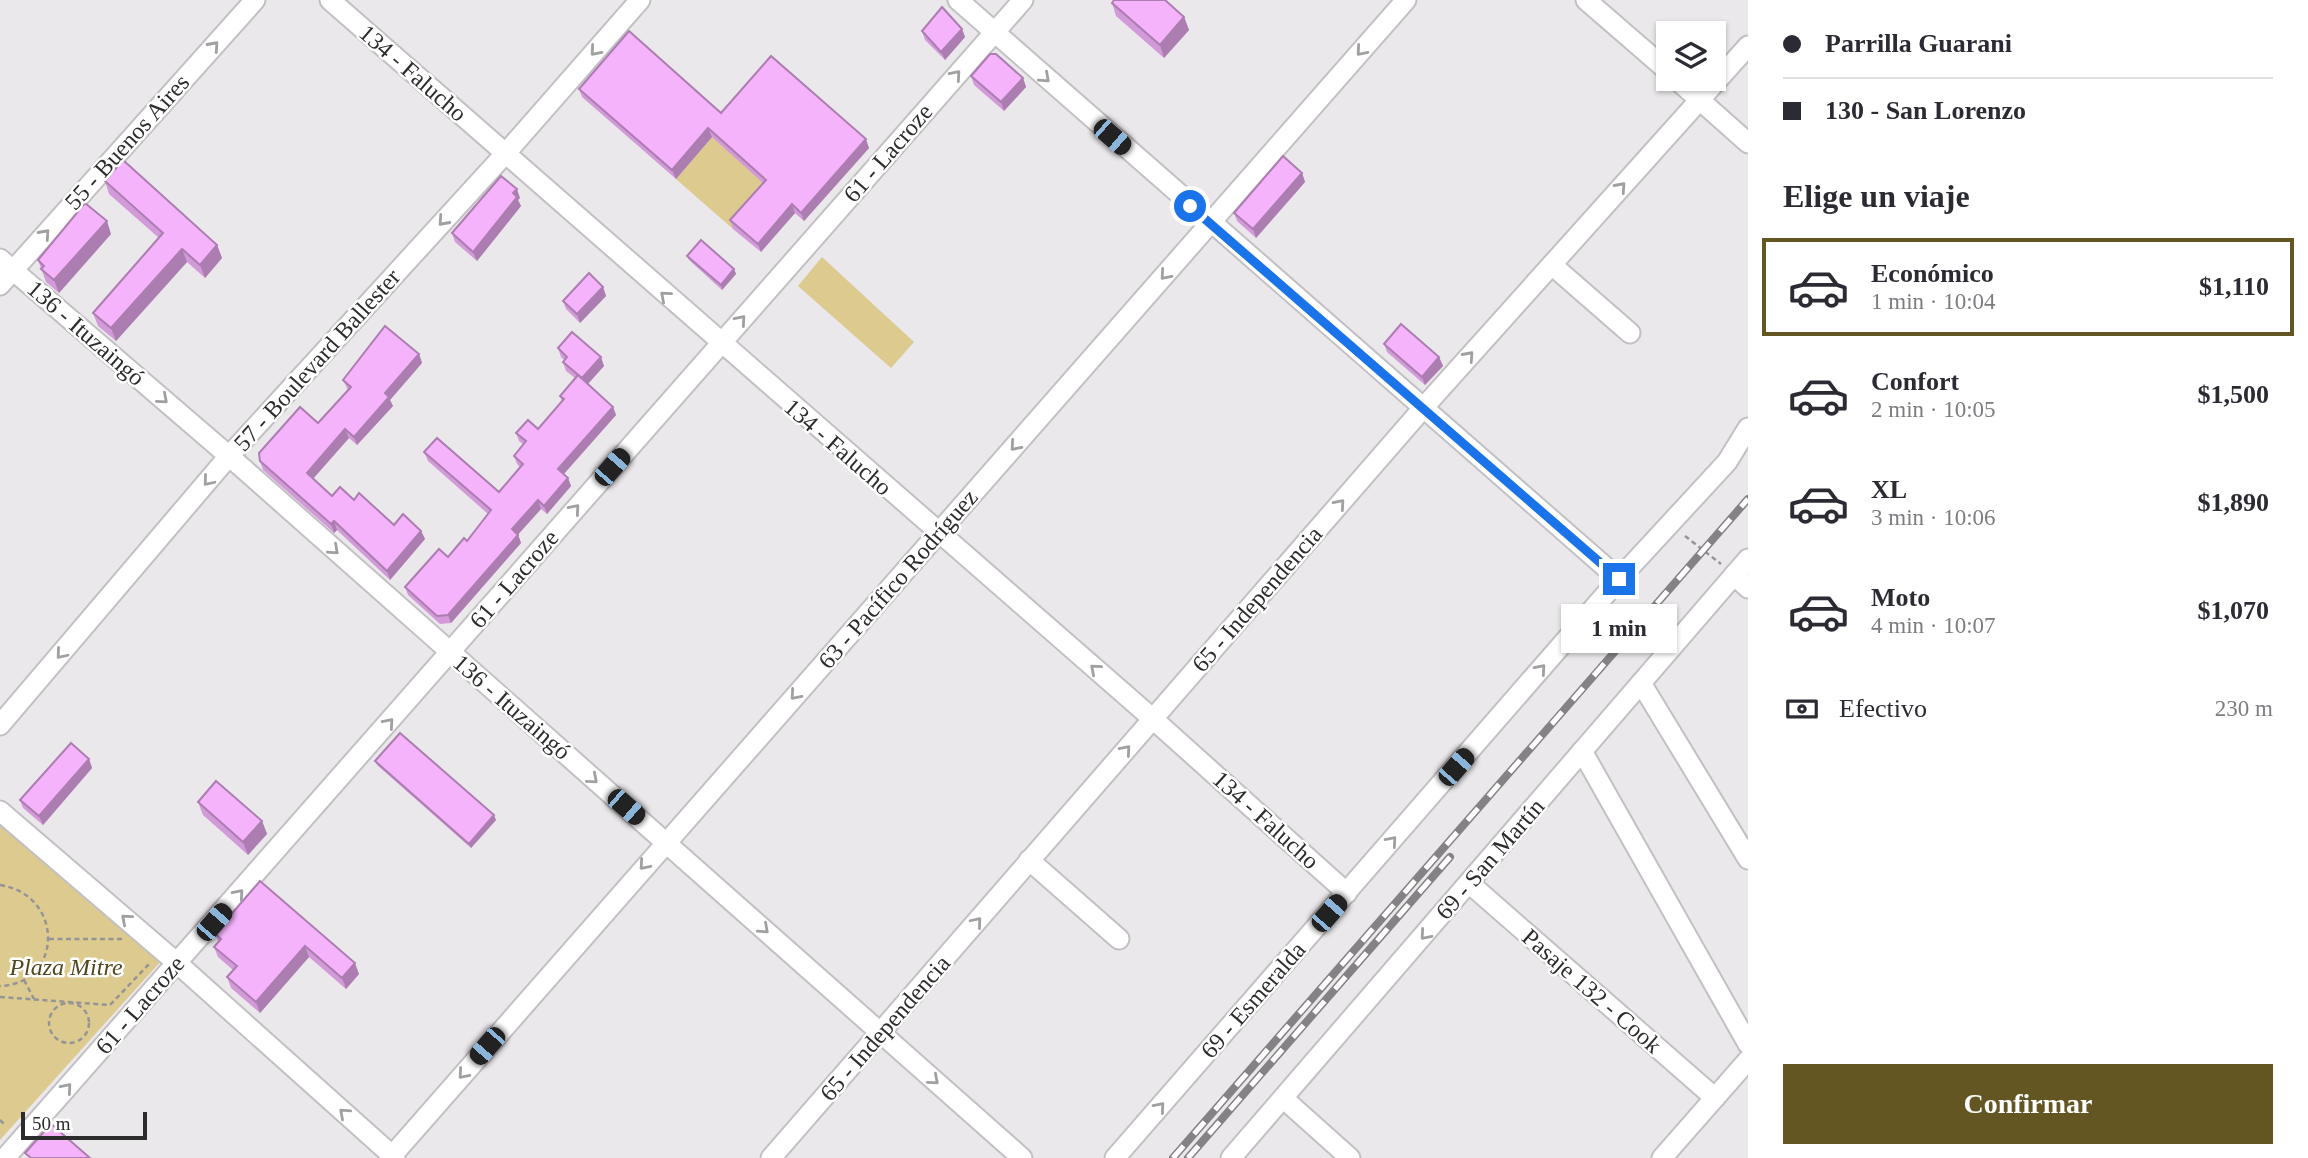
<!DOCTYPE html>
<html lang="es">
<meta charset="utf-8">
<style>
body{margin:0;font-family:"Times New Roman",serif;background:#f7f7f7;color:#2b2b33;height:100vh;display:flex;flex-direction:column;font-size:26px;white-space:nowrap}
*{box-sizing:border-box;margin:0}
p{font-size:23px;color:#7c7c81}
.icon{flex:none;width:38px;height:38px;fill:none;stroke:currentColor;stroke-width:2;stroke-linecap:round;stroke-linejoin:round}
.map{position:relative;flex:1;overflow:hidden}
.details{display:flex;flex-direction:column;background:#fff;width:560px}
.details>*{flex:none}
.guide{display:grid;align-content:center;height:154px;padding:0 35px;background:#fff}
.controls{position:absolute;left:1656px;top:21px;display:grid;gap:14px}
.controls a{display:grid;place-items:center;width:70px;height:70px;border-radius:0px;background:#fff;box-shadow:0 2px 5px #0004;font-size:35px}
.scale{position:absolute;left:21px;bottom:18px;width:126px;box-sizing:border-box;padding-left:7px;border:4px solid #2d2c2d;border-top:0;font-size:19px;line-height:24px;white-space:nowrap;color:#2d2c2d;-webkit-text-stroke:5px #fff;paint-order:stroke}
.end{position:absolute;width:32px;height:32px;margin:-16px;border:9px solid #1a73e8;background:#fff;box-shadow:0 0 0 4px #fff}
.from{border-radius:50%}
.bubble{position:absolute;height:49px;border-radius:0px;background:#fff;box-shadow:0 2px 5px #0004;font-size:23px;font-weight:800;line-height:49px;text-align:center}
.car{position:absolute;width:21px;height:42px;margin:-21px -10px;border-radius:9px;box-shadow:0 0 5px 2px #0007;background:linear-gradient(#222 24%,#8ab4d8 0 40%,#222 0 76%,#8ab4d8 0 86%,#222 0)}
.guide b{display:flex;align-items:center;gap:24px;height:66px;font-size:26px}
.guide b+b{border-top:2px solid #e1e1e2}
.guide i{width:18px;height:18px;background:#2b2b33}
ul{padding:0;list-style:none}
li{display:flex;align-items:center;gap:21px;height:98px;margin:0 14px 10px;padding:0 21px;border:4px solid transparent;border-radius:0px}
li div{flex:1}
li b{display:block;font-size:26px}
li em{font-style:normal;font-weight:800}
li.on{border-color:#645623}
li>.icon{width:63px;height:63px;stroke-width:1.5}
h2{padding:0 35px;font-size:32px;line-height:84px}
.pay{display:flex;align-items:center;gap:18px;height:77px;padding:0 35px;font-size:26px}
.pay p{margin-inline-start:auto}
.button{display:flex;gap:14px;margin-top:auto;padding:14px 35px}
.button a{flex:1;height:80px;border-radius:0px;background:#645623;color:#fff;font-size:28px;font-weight:800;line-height:80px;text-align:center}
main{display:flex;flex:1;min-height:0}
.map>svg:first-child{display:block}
.green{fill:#dcca8e}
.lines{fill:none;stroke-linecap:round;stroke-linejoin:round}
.minor-casing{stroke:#c3c0c3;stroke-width:23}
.path{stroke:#969496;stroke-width:2.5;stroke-dasharray:5 3.5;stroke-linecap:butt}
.minor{stroke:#fff;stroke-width:19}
.rail-casing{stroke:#848284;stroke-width:8}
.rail{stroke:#fff;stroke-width:5;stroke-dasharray:16;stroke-linecap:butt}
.wall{fill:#d39ad9}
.shaded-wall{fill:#ac7db0}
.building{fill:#f5b3fc;stroke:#ac7db0;stroke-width:2}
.oneway{stroke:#a0a0a0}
.route{stroke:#1a73e8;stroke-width:9}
.labels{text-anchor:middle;stroke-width:5;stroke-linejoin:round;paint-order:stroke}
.street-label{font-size:24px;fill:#2d2c2d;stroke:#fff}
.park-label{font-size:24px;font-style:italic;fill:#51451c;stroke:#fff}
</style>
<main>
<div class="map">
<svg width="1748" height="1158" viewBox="0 0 1748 1158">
<rect width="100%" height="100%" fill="#ebe8eb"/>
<g class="green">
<polygon points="774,65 869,148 804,221 769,189 733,229 676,179"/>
<polygon points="822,257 914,342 891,368 798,286"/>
<polygon points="0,820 162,960 0,1140"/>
</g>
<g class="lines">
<g class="minor-casing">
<g id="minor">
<polyline points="330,0 1153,719 1347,893"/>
<polyline points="958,0 1619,579"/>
<polyline points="1586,0 1668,71"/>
<polyline points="1676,79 1748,143"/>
<polyline points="0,259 229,456 1022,1158"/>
<polyline points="1552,265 1630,333"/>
<polyline points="0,285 255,0"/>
<polyline points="1734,575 1748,588"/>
<polyline points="1641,683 1748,859"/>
<polyline points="0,725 229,456 505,154 640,0"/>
<polyline points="1582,751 1748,1044"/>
<polyline points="0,811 177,963 395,1158"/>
<polyline points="1029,860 1119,939"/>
<polyline points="1469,883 1715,1098"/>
<polyline points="1284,1099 1350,1158"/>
<polyline points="5,1158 1023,0"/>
<polyline points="390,1158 1406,0"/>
<polyline points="771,1158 1424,407 1748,46"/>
<polyline points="1115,1158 1619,579 1727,462 1748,428"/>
<polyline points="1231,1158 1748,559"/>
<polyline points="1662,1158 1748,1060"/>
</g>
</g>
<g class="path">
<polyline points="1685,536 1721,564"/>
<path d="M0,885c65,10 63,99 0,101"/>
<polyline points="49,939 122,939"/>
<polyline points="24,980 34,999"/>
<polyline points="0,997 110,1005 150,963"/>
<circle cx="69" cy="1023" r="20"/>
<polyline points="0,1120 5,1125"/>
</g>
<use href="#minor" class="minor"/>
<g class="rail-casing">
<g id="rail">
<polyline points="1173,1158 1748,499"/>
<polyline points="1188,1158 1450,857"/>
</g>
</g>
<use href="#rail" class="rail"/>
</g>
<g class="wall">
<polygon points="1112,3 1184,17 1189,30 1164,58 1116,16"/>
<polygon points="962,29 965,37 945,60 925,40 922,31"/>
<polygon points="971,76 1023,78 1026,87 1004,111 974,85"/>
<polygon points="579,89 721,113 869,148 804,221 795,213 761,252 733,229 730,220 763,183 712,137 676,179 582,97"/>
<polygon points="1302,173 1305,182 1256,238 1237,221 1234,213"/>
<polygon points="105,181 217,245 222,258 205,278 187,262 116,341 98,326 93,313 159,238 109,194"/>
<polygon points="520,198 518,200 521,206 477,261 455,242 452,233"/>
<polygon points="111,234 59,293 46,282 38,260"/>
<polygon points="687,256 734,269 736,274 722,290 689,260"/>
<polygon points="603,287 606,296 580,323 566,309 563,301"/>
<polygon points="1384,344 1439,357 1443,366 1425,385 1387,352"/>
<polygon points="558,348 604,366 588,384 613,407 616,415 564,474 568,478 571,486 547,514 541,509 518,534 521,543 451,623 440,624 408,595 405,587 448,557 467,541 488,514 428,461 424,452 499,492 520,467 517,464 514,456 523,444 519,441 516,433 538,429 562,402 560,396 575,378 566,371 563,362 564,360 561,357"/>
<polygon points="419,354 422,363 390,400 393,406 357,445 349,438 313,479 332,496 354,500 394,525 421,531 425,539 390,580 337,530 334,533 263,470 260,461 318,423 348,390 343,380"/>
<polygon points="89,759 92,768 43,825 23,808 20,800"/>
<polygon points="375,761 496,820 471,848 377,765"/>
<polygon points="198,802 262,821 267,834 248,855 203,815"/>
<polygon points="260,881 359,974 346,989 309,957 260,1013 231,988 227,977 233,970 218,957 214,947 218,942 215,933"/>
</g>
<g class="shaded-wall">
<polygon points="1184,17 1189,30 1164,58 1160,45"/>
<polygon points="962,29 965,37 945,60 941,52"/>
<polygon points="1023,78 1026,87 1004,111 1001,102"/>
<polygon points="708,128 712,137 676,179 672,170"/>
<polygon points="866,139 869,148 804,221 801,213"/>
<polygon points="1302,173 1305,182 1256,238 1253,229"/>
<polygon points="517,189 520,198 518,200 521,206 477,261 473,252"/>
<polygon points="792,204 795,213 761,252 758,244"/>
<polygon points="107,221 111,234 59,293 54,280"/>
<polygon points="217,245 222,258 205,278 200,265"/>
<polygon points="182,249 187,262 116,341 111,328"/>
<polygon points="734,269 736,274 722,290 721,285"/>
<polygon points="603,287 606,296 580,323 577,314"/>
<polygon points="419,354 422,363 390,400 393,406 357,445 354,437 385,393"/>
<polygon points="601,357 604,366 585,387 582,378"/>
<polygon points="1439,357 1443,366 1425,385 1422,377"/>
<polygon points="613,407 616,415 561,477 558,469"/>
<polygon points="345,429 349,438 310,482 307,473"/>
<polygon points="568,478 571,486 547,514 544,506"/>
<polygon points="538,500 541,509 515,538 512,529"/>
<polygon points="334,521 337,530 334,533 331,524"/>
<polygon points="421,531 425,539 390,580 387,571"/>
<polygon points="518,535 521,543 451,623 448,615"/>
<polygon points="89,759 92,768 43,825 39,816"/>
<polygon points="494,815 496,820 471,848 469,844"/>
<polygon points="262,821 267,834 248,855 243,842"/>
<polygon points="305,946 309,957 260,1013 256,1002"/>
<polygon points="355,963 359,974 346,989 342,978"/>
</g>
<g class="building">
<polygon points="1114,0 1165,0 1184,17 1160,45 1112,3"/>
<polygon points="942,7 962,29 941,52 922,31"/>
<polygon points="629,31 721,113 771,56 866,139 801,213 792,204 758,244 730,220 766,180 708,128 672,170 579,89"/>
<polygon points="990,54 996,54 1023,78 1001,102 971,76"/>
<polygon points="1283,156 1302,173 1253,229 1234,213"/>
<polygon points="123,160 217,245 200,265 182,249 111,328 93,313 163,233 105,181"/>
<polygon points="501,176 517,189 513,193 517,197 473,252 452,233"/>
<polygon points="85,203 107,221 54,280 41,269 44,266 38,260"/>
<polygon points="701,240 734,269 721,285 687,256"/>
<polygon points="589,273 603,287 577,314 563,301"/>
<polygon points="1401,324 1439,357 1422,377 1384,344"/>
<polygon points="385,326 419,354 385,393 389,397 354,437 345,429 307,473 332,496 340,487 354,500 359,493 394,525 403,514 421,531 387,571 334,521 331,524 260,461 259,453 300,407 318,423 351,387 343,380"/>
<polygon points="572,332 601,357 582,378 563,362 567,357 558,348"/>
<polygon points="578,375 613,407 558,469 568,478 544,506 538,500 512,529 518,535 448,615 437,616 405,587 439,549 448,557 464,538 467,541 491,510 424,452 437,438 499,492 523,464 514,456 526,441 516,433 528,420 538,429 564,399 560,396"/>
<polygon points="400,733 494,815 469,844 375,761"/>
<polygon points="71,743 89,759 39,816 20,800"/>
<polygon points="216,781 262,821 243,842 198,802"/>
<polygon points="260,881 355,963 342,978 305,946 256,1002 227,977 237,966 214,947 221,939 215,933"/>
<polygon points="51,1124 90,1158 31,1158 25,1153"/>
</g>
<defs><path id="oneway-chevron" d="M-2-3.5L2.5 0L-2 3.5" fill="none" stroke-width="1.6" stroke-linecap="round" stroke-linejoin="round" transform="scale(1.75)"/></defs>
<g class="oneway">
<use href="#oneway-chevron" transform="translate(214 46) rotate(-48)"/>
<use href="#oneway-chevron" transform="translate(595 51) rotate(131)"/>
<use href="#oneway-chevron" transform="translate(1361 51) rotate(131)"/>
<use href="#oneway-chevron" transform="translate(956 75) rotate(-49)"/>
<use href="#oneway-chevron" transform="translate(1045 78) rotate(42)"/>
<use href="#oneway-chevron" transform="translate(1621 187) rotate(-48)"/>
<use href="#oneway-chevron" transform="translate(443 221) rotate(132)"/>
<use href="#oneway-chevron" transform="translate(45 234) rotate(-48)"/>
<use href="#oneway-chevron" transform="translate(1165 275) rotate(131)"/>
<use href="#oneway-chevron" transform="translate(665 296) rotate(-139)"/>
<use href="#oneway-chevron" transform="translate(741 320) rotate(-49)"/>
<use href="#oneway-chevron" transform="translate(1469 356) rotate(-48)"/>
<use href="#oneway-chevron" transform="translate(163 399) rotate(41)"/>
<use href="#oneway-chevron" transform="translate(1015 446) rotate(131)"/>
<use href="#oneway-chevron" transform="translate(208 481) rotate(130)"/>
<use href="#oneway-chevron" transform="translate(1340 504) rotate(-49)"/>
<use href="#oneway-chevron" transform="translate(575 509) rotate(-49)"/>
<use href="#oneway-chevron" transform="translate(334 550) rotate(42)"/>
<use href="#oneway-chevron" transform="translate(61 654) rotate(130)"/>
<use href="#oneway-chevron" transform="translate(1095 669) rotate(-139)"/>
<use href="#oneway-chevron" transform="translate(1541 669) rotate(-49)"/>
<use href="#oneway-chevron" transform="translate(795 695) rotate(131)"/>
<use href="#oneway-chevron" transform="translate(389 723) rotate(-49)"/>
<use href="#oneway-chevron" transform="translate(1126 750) rotate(-49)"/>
<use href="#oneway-chevron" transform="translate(593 779) rotate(41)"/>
<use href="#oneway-chevron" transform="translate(1392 841) rotate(-49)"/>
<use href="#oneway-chevron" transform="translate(644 865) rotate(131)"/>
<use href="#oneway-chevron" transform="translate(239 894) rotate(-49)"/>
<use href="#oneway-chevron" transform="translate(126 919) rotate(-139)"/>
<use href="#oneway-chevron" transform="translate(977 922) rotate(-50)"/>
<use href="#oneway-chevron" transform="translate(764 929) rotate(42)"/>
<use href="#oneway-chevron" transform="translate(1425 935) rotate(131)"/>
<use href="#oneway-chevron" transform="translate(463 1074) rotate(131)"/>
<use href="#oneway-chevron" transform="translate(934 1080) rotate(41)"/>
<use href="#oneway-chevron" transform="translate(67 1088) rotate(-49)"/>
<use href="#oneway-chevron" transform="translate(1160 1107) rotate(-49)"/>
<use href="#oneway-chevron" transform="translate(344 1113) rotate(-138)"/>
</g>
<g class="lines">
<polyline class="route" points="1190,206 1619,579"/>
</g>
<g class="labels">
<g class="street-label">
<text transform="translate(413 73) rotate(41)" y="8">134 - Falucho</text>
<text transform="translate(127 142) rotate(-48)" y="8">55 - Buenos Aires</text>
<text transform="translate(888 153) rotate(-49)" y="8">61 - Lacroze</text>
<text transform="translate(86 333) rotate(41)" y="8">136 - Ituzaingó</text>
<text transform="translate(317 360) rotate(-48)" y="8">57 - Boulevard Ballester</text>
<text transform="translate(838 447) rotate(41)" y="8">134 - Falucho</text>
<text transform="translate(514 579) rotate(-49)" y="8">61 - Lacroze</text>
<text transform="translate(898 579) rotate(-49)" y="8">63 - Pacífico Rodríguez</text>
<text transform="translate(1257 599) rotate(-49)" y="8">65 - Independencia</text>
<text transform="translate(512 707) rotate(41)" y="8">136 - Ituzaingó</text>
<text transform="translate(1266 820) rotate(42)" y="8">134 - Falucho</text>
<text transform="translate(1490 859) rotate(-49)" y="8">69 - San Martín</text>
<text transform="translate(1592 991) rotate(41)" y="8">Pasaje 132 - Cook</text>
<text transform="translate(1253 1000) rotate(-49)" y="8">69 - Esmeralda</text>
<text transform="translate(140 1005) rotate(-49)" y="8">61 - Lacroze</text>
<text transform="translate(885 1028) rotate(-49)" y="8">65 - Independencia</text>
</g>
<g class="park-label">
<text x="66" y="975">Plaza Mitre</text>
</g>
</g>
</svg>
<div class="controls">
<a><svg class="icon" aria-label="layers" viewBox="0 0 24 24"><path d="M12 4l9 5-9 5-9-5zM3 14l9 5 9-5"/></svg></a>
</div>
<div class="scale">50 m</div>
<i class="end from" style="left:1190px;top:206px"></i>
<i class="end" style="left:1619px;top:579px"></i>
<div class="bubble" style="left:1561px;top:604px;width:116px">1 min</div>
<i class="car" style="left:1112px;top:137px;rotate:131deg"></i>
<i class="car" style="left:612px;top:467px;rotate:41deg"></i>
<i class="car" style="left:1456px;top:767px;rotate:41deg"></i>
<i class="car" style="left:626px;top:807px;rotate:131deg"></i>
<i class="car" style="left:1329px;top:913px;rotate:41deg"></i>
<i class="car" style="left:214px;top:922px;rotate:41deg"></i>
<i class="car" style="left:487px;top:1046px;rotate:221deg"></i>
</div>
<section class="details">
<div class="guide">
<b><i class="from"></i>Parrilla Guarani</b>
<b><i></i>130 - San Lorenzo</b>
</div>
<h2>Elige un viaje</h2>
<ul>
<li class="on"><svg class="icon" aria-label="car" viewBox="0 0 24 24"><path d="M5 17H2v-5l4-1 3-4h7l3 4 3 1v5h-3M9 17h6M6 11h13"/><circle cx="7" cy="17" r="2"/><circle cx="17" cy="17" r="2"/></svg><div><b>Económico</b><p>1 min · 10:04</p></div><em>$1,110</em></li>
<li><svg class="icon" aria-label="car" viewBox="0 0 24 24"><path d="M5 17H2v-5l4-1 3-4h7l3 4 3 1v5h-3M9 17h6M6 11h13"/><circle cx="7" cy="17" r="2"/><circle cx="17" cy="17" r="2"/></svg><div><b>Confort</b><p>2 min · 10:05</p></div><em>$1,500</em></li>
<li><svg class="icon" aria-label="car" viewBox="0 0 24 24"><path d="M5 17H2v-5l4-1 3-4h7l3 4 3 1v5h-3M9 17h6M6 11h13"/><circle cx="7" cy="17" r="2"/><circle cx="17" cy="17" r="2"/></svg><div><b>XL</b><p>3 min · 10:06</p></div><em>$1,890</em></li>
<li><svg class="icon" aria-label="car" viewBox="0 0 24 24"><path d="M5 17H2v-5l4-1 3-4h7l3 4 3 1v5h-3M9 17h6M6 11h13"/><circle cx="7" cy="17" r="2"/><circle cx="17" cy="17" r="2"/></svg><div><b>Moto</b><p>4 min · 10:07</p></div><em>$1,070</em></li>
</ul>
<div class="pay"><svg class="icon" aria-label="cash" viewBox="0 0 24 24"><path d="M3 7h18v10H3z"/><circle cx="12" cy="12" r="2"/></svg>Efectivo<p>230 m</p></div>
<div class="button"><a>Confirmar</a></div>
</section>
</main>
